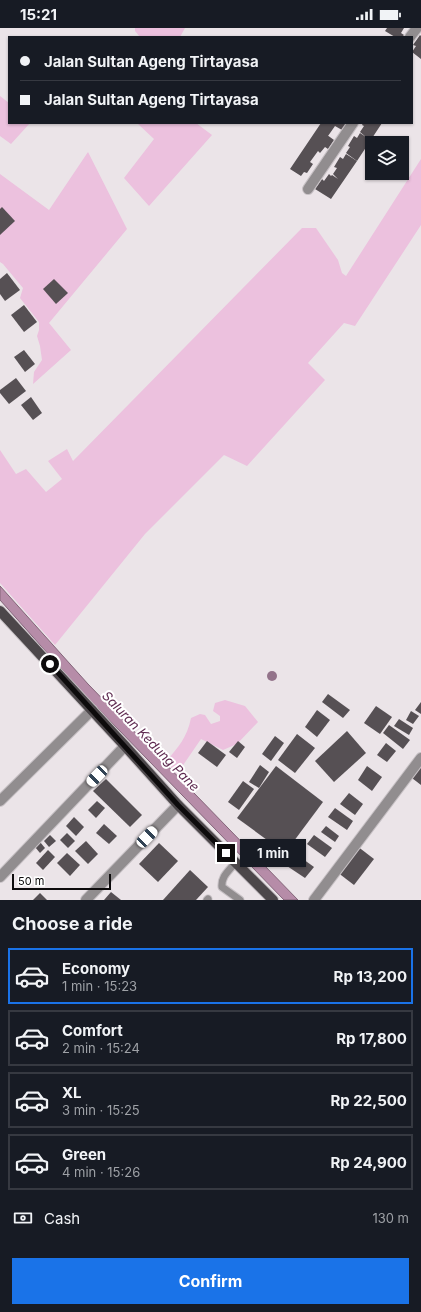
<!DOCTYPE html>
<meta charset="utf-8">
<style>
body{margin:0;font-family:Inter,sans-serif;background:#20242c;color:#f1f3f6;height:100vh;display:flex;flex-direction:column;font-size:15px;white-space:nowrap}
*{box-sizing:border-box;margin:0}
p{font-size:13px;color:#9ea1a6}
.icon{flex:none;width:22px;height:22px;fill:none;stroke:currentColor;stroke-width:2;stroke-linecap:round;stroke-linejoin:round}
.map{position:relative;height:872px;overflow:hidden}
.details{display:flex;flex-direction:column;background:#171b24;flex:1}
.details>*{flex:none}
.hud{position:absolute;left:8px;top:8px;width:405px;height:88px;border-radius:0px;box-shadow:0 1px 3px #0004;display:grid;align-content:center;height:88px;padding:0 12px;background:#171b24}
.buttons{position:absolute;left:365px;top:108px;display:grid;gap:8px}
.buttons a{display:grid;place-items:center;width:44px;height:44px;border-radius:0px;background:#171b24;box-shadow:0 1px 3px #0004;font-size:20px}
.scale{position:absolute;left:12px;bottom:10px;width:99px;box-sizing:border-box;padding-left:4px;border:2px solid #0d0b0c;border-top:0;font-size:11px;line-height:14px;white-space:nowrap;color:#0d0b0c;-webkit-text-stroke:3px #fff;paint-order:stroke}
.end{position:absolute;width:18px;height:18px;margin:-9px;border:5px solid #0d0b0c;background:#fff;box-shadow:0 0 0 2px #fff}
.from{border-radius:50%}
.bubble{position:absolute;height:28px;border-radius:0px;background:#171b24;box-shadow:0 1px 3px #0004;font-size:13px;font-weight:700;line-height:28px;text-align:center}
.car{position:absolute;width:12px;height:24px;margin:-12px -6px;border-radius:5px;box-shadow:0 0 3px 1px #0007;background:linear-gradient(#fff 24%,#345 0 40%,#fff 0 76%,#345 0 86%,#fff 0)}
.hud b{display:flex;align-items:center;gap:14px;height:38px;font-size:15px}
.hud b+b{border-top:1px solid #363941}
.hud i{width:10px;height:10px;background:#f1f3f6}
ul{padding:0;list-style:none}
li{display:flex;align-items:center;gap:12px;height:56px;margin:0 8px 6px;padding:0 4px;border:2px solid #363941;border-radius:0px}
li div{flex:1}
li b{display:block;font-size:15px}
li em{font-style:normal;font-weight:700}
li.selected{border-color:#1a73e8}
li>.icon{width:36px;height:36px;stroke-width:1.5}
h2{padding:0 12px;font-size:18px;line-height:48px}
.pay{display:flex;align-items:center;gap:10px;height:44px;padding:0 12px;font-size:15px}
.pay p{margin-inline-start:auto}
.action{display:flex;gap:8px;margin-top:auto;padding:8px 12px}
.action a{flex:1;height:46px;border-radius:0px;background:#1a73e8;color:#fff;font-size:16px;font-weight:700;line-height:46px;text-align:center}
.status{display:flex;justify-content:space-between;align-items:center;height:28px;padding:0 20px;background:#171b24;direction:ltr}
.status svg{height:11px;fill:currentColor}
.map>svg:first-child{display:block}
.green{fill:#ecc1de}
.water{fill:#b68ca8;stroke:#836579}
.building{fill:#565054}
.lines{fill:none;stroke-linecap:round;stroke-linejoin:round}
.service-casing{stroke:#c7c1c5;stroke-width:9}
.minor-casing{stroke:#c7c1c5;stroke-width:12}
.primary-casing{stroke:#c7c1c5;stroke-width:12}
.service{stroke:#918d8f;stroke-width:7}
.minor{stroke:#918d8f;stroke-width:10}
.primary{stroke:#4c474a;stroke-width:10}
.tree{fill:#93738a}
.route{stroke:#0d0b0c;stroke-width:5}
.labels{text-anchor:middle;stroke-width:4;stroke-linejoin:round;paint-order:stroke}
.water-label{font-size:13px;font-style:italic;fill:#5d294f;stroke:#fff}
</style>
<div class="status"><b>15:21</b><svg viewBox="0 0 49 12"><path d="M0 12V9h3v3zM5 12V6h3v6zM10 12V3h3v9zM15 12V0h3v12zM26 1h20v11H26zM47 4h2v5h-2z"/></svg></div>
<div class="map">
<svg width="421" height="872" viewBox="0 0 421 872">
<rect width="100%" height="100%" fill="#ebe4e8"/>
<g class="green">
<polygon points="135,0 185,0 180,9 140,9 135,3"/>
<polygon points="0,68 9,75 9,95 30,95 11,116 0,108"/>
<polygon points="137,95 196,95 212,107 149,178 124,150 154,111"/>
<polygon points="88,124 127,201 49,295 71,322 33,356 34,344 42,332 40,318 37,308 39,302 39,294 20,270 23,260 3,236 0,234 0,146 49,182"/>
<polygon points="421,131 421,197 355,298 344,295 308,335 325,352 247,438 224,427 145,506 55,617 0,555 0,422 16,446 26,441 46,464 62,451 48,433 67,421 73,433 302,200 316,200 338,232 342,245 346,248"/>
<path d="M225,672l20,6 13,16 -21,22 -14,6 -22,-11 -24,35 -11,-12c12,-15 21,-24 25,-44l9,-4 5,1 6,9 9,-3v-5l-7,-5 2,-8z"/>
</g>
<polygon class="water" points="0,558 88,656 298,872 284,872 81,663 0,572"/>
<g class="building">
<polygon points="387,0 404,0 401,5 404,7 402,9 395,9 385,3"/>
<polygon points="420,7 421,8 421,31 412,24 416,18 413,17"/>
<polygon points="321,95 347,95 342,102 335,98 328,108 323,104 334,112 328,121 325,119 320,125 318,123 310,134 313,136 307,145 304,144 301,148 290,141"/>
<polygon points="363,95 382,95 357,133 346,125 350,119 348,118 354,108 357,110 360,105 366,109 360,104 364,98 362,97"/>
<polygon points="346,126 357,133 331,171 315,161 322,151 324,153 329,146 331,148 332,147 338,151 333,146 337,140 334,139 340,129 343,131"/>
<polygon points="2,179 15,193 0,207 0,181"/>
<polygon points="7,245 20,262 5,273 0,266 0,251"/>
<polygon points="54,251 68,265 56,276 43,261"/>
<polygon points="24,277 37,294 24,304 11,287"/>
<polygon points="24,322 35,336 25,344 14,329"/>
<polygon points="16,350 26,363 9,376 0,365 0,362"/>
<polygon points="31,369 42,385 33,392 21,377"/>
<polygon points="328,666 350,682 343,690 322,674"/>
<polygon points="421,674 421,686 415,682"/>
<polygon points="376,678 392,689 380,706 364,695"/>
<polygon points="317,682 330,692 317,709 305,699"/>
<polygon points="411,683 419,688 413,696 406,692"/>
<polygon points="399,691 413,700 409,707 394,698"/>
<polygon points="389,697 410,712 403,721 383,705"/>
<polygon points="347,703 366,725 334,754 315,733"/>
<polygon points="297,706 315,720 295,745 278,732"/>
<polygon points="275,708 284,715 271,733 262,726"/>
<polygon points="207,713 226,727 217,739 198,725"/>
<polygon points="238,713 245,719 237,730 229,724"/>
<polygon points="386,715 396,723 387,734 377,727"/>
<polygon points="421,731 421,757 408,747"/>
<polygon points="260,737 269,744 259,760 249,754"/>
<polygon points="276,738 323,774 285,825 237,790"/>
<polygon points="367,738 382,749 372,763 358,752"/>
<polygon points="106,751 142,787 130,799 93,763"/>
<polygon points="243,753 254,761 239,782 228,774"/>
<polygon points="349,765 363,776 355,787 340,776"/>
<polygon points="97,773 105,780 96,790 88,782"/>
<polygon points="335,780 353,793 347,802 328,789"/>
<polygon points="74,789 84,799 76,808 66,798"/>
<polygon points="104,796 117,808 109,816 96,805"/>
<polygon points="326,798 339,808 335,814 321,804"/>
<polygon points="67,805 75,813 68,820 60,812"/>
<polygon points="50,807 56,813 49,819 44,813"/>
<polygon points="314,807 332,820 325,829 307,816"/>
<polygon points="86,813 98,826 88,836 75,823"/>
<polygon points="40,814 45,820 40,825 35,819"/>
<polygon points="159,815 178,833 158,854 139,836"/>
<polygon points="357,818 374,831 354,857 337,844"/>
<polygon points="48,822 55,829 43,842 36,835"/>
<polygon points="67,825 80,837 70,848 57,835"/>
<polygon points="296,826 314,839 305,850 287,838"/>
<polygon points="190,842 208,859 196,872 163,872"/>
<polygon points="111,864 121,872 104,872"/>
<polygon points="40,865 47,872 33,872"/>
</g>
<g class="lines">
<g class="service-casing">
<g id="service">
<path d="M235,835c-6,8 -14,13 -13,24l18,13"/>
<polyline points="207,872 208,871"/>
</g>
</g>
<g class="minor-casing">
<g id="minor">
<polyline points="410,9 417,0"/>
<polyline points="308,161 353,95"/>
<polyline points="0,773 92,682"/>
<polyline points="0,849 125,718"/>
<polyline points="86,872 178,777"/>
<polyline points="314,872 421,730"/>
</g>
</g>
<g class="primary-casing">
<polyline id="primary" points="0,583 125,718 178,777 273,872"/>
</g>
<use href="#service" class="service"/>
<use href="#minor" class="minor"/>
<use href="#primary" class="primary"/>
</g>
<circle class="tree" cx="272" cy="648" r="5"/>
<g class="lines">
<polyline class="route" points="50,636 178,777 226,825"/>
</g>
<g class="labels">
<g class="water-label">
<text transform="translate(151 713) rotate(46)" y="5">Saluran Kedung Pane</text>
</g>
</g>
</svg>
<div class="buttons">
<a><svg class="icon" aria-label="layers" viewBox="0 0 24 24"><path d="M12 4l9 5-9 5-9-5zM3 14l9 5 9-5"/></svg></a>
</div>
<div class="scale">50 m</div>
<i class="end from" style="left:50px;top:636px"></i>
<i class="end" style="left:226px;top:825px"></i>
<div class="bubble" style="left:240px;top:811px;width:66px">1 min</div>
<i class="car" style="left:97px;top:748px;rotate:224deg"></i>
<i class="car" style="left:147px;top:809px;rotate:44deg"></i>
<div class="hud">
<b><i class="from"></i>Jalan Sultan Ageng Tirtayasa</b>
<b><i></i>Jalan Sultan Ageng Tirtayasa</b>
</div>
</div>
<section class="details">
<h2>Choose a ride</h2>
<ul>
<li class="selected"><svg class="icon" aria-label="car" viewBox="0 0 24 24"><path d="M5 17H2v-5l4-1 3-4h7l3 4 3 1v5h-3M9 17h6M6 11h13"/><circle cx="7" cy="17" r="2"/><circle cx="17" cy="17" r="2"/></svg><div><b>Economy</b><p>1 min · 15:23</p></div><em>Rp 13,200</em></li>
<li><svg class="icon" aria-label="car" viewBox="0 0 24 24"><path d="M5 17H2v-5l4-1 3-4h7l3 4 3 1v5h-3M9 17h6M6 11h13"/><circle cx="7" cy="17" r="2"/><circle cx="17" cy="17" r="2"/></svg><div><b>Comfort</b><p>2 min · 15:24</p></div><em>Rp 17,800</em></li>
<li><svg class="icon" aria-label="car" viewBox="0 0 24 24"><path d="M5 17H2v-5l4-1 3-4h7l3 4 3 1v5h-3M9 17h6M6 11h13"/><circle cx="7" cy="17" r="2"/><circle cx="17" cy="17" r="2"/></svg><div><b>XL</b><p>3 min · 15:25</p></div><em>Rp 22,500</em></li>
<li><svg class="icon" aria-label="car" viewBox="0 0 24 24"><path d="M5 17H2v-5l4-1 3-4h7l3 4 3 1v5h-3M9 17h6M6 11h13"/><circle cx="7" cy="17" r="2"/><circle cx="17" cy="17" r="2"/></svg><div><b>Green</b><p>4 min · 15:26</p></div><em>Rp 24,900</em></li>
</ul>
<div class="pay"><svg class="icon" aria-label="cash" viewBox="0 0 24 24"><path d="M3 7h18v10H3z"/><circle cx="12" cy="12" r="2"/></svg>Cash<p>130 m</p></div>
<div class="action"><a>Confirm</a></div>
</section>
